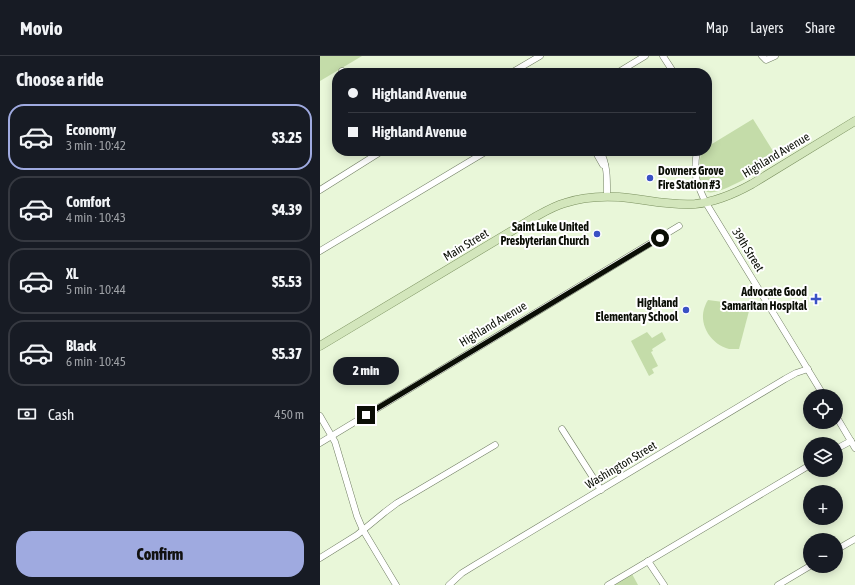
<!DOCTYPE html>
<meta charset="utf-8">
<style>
body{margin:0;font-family:"Asap Condensed",sans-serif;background:#242831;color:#f1f3f6;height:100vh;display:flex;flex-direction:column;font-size:15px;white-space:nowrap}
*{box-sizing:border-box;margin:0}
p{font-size:13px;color:#9ea1a6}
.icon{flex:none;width:22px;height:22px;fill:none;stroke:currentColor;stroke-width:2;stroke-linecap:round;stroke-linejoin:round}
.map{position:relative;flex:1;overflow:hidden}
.drawer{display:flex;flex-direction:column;background:#171b24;width:320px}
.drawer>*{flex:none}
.banner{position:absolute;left:12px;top:12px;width:380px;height:88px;border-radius:16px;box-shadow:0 2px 10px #0003;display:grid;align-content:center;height:88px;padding:0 16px;background:#171b24}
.fabs{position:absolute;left:483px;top:333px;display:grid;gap:8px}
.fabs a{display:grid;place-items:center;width:40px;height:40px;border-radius:50%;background:#171b24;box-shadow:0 2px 10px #0003;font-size:20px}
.end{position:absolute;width:18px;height:18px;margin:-9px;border:5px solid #0a0e05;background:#fff;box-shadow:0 0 0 2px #fff}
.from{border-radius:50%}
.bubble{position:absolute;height:28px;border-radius:14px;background:#171b24;box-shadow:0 2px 10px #0003;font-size:13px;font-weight:800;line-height:28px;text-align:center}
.banner b{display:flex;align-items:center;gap:14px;height:38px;font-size:15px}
.banner b+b{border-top:1px solid #363941}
.banner i{width:10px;height:10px;background:#f1f3f6}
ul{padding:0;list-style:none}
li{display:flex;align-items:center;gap:12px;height:66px;margin:0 8px 6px;padding:0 8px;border:2px solid #363941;border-radius:16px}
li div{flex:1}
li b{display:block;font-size:15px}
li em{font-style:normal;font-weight:800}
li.on{border-color:#9faae0}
li>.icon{width:36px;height:36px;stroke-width:1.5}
h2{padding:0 16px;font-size:18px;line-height:48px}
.pay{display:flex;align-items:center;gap:10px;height:44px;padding:0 16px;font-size:15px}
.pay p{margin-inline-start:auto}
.primary-button{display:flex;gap:8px;margin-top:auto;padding:8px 16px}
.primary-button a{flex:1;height:46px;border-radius:16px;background:#9faae0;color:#111;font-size:16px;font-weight:800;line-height:46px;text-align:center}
header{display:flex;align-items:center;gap:24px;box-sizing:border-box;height:56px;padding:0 20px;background:#171b24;border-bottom:1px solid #363941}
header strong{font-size:19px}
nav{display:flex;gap:22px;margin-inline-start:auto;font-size:14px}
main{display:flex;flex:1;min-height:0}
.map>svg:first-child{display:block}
.green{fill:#c4dca9}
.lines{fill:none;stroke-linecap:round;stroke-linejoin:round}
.minor-casing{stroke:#717e64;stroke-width:7}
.major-casing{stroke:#7a905f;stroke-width:9}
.minor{stroke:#fff;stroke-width:6}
.major{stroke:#d3e6bc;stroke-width:8}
.route{stroke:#0a0e05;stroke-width:5}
.poi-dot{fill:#3a51c4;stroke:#fff;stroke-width:1.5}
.labels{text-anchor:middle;stroke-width:4;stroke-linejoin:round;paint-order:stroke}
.street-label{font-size:12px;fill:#0a0e05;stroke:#fff}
.poi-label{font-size:12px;font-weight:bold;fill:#0a0e05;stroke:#fff;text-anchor:end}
</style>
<header>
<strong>Movio</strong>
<nav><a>Map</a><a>Layers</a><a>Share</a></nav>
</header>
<main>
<section class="drawer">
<h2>Choose a ride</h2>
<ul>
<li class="on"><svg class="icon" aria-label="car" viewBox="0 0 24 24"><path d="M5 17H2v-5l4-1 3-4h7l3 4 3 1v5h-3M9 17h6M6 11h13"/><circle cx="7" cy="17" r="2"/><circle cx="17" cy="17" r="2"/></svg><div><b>Economy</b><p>3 min · 10:42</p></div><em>$3.25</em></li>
<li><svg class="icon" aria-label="car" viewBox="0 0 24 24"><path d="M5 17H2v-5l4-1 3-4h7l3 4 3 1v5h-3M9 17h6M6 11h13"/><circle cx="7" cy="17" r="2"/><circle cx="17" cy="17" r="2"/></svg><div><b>Comfort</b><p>4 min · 10:43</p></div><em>$4.39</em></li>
<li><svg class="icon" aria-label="car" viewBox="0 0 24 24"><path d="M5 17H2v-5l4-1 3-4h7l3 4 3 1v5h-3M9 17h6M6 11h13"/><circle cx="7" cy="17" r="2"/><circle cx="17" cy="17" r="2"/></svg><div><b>XL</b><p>5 min · 10:44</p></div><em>$5.53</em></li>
<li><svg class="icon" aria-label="car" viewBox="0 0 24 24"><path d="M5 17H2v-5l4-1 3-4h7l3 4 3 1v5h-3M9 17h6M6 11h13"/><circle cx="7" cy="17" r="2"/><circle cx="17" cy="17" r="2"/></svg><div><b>Black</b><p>6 min · 10:45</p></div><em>$5.37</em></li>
</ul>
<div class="pay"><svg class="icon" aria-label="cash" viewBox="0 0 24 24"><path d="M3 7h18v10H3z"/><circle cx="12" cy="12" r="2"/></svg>Cash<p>450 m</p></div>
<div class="primary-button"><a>Confirm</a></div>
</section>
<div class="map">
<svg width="535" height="529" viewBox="0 0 535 529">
<rect width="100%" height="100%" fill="#e9f7d9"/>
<g class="green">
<polygon points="0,0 42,0 0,25"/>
<path d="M433,63l25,40c-14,8 -56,37 -71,33 -10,-11 -9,-28 -5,-41h5v-4z"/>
<path d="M388,244l38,5 3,6 -10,38c-4,0 -7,0 -10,0 -17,-4 -30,-23 -25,-40 1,-3 2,-6 4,-9z"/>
<polygon points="327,276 332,282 342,276 346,284 332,293 333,295 331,296 338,310 332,313 334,317 329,320 311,285"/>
<polygon points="312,518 318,529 294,529"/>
</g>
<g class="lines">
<g class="minor-casing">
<g id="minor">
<polyline points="343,0 354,17"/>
<polyline points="442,0 446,4 455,0"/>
<polyline points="22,15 23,17"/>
<polyline points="191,17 220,0"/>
<polyline points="297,17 325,0"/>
<polyline points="275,95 283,109 285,109"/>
<path d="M280,95c8,14 7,30 7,46"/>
<path d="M377,95c-4,22 -1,32 9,52l118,193"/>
<polyline points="0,134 62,95"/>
<polyline points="0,195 167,95"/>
<polyline points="0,360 15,386 37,460 43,474 76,529"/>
<polyline points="516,360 535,392"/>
<polyline points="242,373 281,434"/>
<polyline points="0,387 359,170"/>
<polyline points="516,393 531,385"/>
<polyline points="516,494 535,483"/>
<polyline points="0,502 37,479 65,456 77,447 175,389"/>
<polyline points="328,505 344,529"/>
<polyline points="129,529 142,517 155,509 465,323 476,317 488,313"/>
<polyline points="288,529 490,409"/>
<polyline points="458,529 490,510"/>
</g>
</g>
<g class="major-casing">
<path id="major" d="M0,290l215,-129c9,-5 19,-11 30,-14 17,-6 36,-7 54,-6 26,2 50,9 76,7 20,-2 39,-10 57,-20l103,-63"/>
</g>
<use href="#minor" class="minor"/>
<use href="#major" class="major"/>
</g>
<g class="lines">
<polyline class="route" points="46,359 340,182"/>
</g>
<g class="poi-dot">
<circle cx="330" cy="122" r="4"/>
<circle cx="277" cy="178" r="4"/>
<path d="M494 237h4v4h4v4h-4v4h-4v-4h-4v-4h4z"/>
<circle cx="366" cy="254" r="4"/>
</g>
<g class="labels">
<g class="street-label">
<text transform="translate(456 99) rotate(-31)" y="4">Highland Avenue</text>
<text transform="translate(146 189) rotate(-31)" y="4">Main Street</text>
<text transform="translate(428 194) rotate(58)" y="4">39th Street</text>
<text transform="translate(173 268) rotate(-31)" y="4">Highland Avenue</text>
<text transform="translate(301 409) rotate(-31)" y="4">Washington Street</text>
</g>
<g class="poi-label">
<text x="338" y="119" text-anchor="start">Downers Grove<tspan x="338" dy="14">Fire Station #3</tspan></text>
<text x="269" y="175">Saint Luke United<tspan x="269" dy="14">Presbyterian Church</tspan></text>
<text x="487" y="240">Advocate Good<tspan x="487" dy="14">Samaritan Hospital</tspan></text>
<text x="358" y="251">Highland<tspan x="358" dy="14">Elementary School</tspan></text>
</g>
</g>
</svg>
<div class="fabs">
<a><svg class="icon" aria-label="locate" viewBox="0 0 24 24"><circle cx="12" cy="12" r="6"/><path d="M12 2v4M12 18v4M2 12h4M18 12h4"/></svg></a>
<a><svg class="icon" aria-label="layers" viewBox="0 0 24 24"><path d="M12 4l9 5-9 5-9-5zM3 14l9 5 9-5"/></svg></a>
<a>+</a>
<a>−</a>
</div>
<i class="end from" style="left:340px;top:182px"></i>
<i class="end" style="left:46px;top:359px"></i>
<div class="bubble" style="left:13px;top:301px;width:66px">2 min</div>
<div class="banner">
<b><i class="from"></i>Highland Avenue</b>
<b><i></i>Highland Avenue</b>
</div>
</div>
</main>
